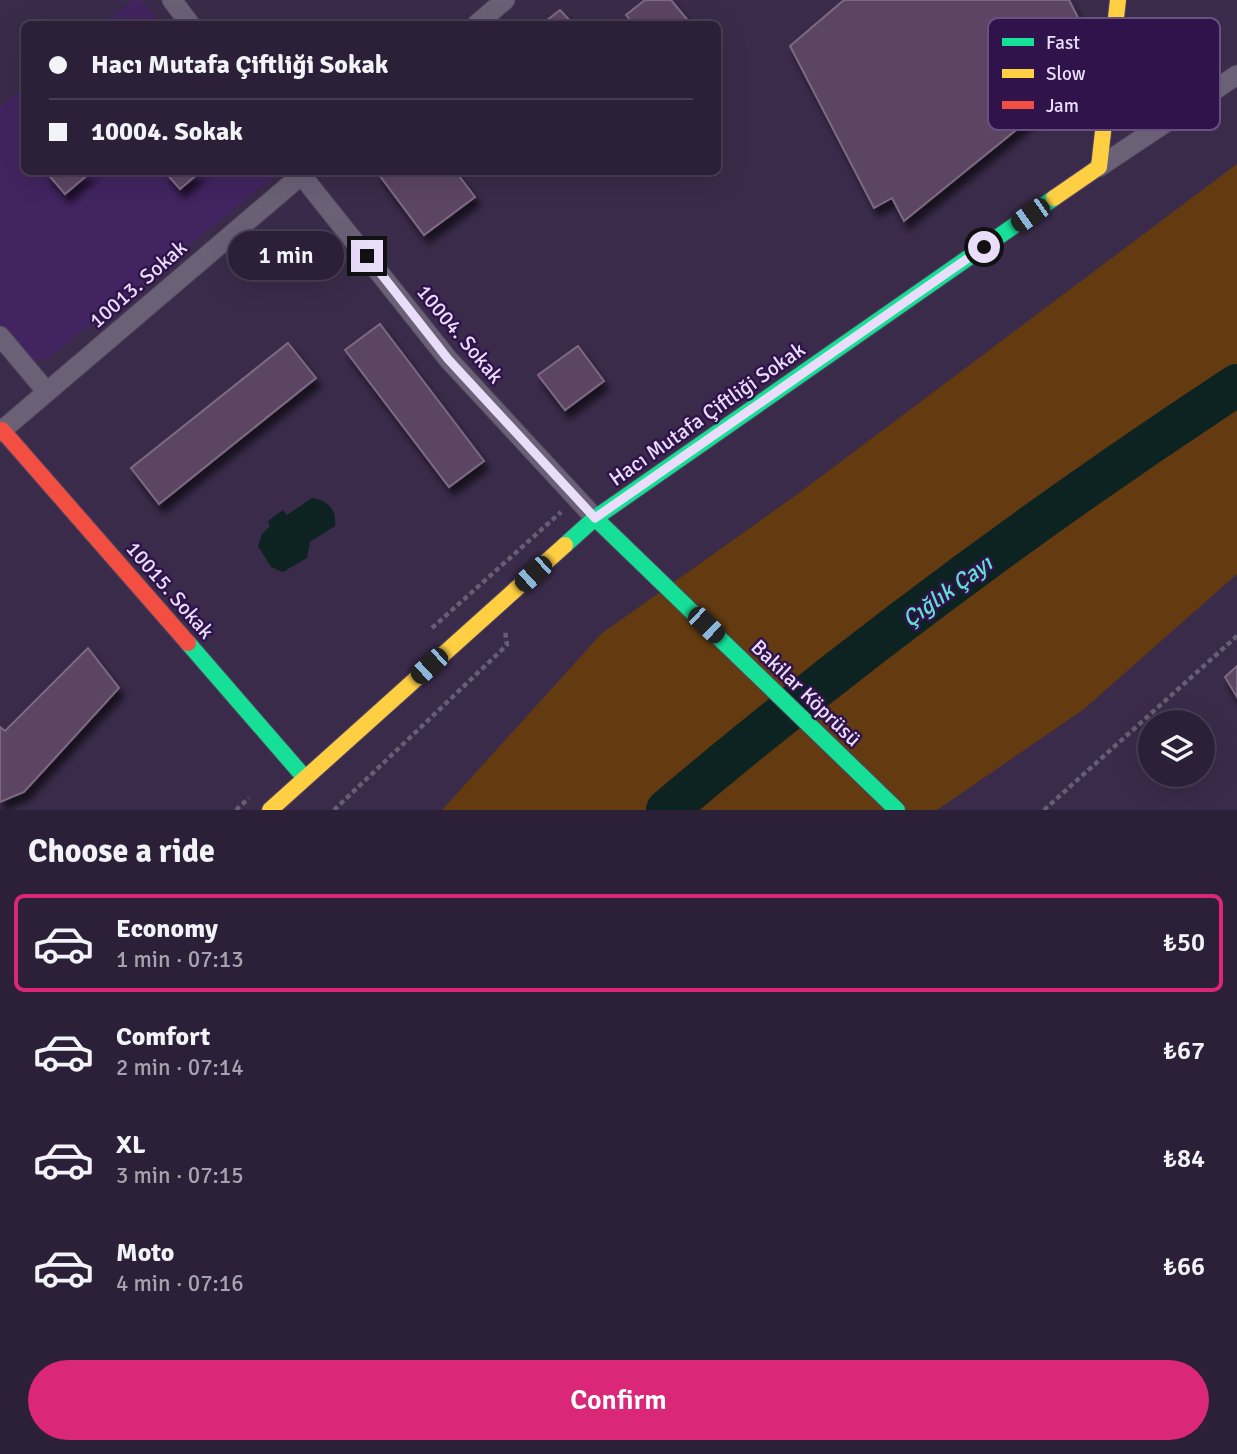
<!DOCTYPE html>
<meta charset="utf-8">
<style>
body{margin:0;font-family:Signika,sans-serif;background:#382d43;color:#f1f3f6;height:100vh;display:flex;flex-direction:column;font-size:26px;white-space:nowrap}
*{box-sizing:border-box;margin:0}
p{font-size:23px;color:#a6a3ae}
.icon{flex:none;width:38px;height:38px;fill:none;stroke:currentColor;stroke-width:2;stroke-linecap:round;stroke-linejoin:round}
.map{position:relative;height:810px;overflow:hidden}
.drawer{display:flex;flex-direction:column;background:#2c2038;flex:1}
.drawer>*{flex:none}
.guide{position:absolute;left:21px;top:21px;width:700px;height:154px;border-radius:10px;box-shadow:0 7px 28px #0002,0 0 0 2px #483e53;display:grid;align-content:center;height:154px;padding:0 28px;background:#2c2038}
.buttons{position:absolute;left:1138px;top:710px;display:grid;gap:14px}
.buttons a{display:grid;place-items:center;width:77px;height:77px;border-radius:50%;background:#2c2038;box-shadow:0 7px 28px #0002,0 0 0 2px #483e53;font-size:35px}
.end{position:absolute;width:32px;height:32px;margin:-16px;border:9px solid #e9ddfa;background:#111;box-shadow:0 0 0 4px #111}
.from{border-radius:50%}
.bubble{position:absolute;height:49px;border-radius:24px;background:#2c2038;box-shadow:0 7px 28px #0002,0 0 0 2px #483e53;font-size:23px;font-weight:600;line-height:49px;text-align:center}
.car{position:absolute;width:21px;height:42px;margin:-21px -10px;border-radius:9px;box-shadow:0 0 5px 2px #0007;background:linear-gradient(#222 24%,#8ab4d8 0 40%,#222 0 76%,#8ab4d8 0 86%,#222 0)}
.guide b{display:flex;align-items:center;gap:24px;height:66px;font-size:26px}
.guide b+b{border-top:2px solid #483e53}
.guide i{width:18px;height:18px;background:#f1f3f6}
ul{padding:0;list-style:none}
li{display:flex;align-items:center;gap:21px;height:98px;margin:0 14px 10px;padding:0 14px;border:4px solid transparent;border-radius:10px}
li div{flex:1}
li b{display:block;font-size:26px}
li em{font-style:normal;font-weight:600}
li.selected{border-color:#db2777}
li>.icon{width:63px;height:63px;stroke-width:1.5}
h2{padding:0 28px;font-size:32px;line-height:84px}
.primary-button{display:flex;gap:14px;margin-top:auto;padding:14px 28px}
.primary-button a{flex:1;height:80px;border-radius:42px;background:#db2777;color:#fff;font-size:28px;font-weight:600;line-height:80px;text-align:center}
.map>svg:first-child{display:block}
.built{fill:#422460}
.green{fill:#643b10}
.water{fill:#0c2322}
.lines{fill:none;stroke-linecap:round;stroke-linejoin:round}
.river{stroke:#0c2322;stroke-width:42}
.building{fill:#5c4464;stroke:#7b6a83;stroke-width:2;filter:url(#shadow)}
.street-casing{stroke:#52455e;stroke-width:21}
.fast-casing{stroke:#52455e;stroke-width:18}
.slow-casing{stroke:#52455e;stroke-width:18}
.jam-casing{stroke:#52455e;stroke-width:18}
.path{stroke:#685e74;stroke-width:4.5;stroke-dasharray:5 3.5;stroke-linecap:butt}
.street{stroke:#6b6177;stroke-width:19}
.fast{stroke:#16e098;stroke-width:16}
.slow{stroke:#ffcf43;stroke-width:16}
.jam{stroke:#f24e42;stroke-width:16}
.route{stroke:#e9ddfa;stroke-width:9}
.labels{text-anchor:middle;stroke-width:5;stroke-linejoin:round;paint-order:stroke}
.street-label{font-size:21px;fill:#e9ddfa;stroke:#30134b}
.water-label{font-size:23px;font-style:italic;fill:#5fe1d1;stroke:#30134b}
.key{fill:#30134b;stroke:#685080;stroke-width:2}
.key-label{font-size:19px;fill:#e9ddfa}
</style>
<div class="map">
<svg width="1237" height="810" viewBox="0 0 1237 810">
<defs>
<filter id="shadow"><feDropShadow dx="4.5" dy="8" stdDeviation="3.5" flood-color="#0009"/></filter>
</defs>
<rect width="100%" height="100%" fill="#3a2b4a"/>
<g class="built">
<polygon points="133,0 141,0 162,24 102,24"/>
<polygon points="24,87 24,172 280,172 48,358 23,361 0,332 0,107"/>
</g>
<polygon class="green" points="1237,164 1237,574 1084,709 937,810 442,810 601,634 799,493"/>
<path class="water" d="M312,498c15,2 25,11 23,28l-25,16 -3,16 -24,14 -12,-5 -13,-21 4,-12 8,-8 -2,-5 15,-11 4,5z"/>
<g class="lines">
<path class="river" d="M667,810c181,-153 372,-295 570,-425"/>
</g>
<g class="building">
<polygon points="645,0 671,0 691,24 633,24 626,15"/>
<polygon points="844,0 1069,0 1085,31 1068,40 1085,74 904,221 892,198 874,208 790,46"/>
<polygon points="560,10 573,24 542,24"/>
<polygon points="46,172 91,172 65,194"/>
<polygon points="165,172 200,172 180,189"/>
<polygon points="377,172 456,172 475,197 424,235"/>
<polygon points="380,324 484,461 449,487 345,350"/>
<polygon points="288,343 316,378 159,504 131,468"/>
<polygon points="578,346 604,381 565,410 538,375"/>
<polygon points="88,648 119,688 24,792 0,802 0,727 5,731"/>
<polygon points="1237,666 1237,697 1225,677"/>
</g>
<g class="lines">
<g class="street-casing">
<g id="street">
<polyline points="172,0 190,24"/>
<polyline points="477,24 505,0"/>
<polyline points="1099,167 1237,75"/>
<polyline points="299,172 448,359 595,518"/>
<polyline points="0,336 47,392"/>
<polyline points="0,432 305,172"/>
</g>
</g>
<g class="fast-casing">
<g id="fast">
<polyline points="595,518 897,810"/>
<polyline points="565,545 595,518 1054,198"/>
<polyline points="188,643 305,778"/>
</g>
</g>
<g class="slow-casing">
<g id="slow">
<polyline points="1054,198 1099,167 1118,0"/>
<polyline points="270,810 565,545"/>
</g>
</g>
<g class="jam-casing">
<polyline id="jam" points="2,430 188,643"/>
</g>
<g class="path">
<polyline points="432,628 561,512"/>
<polyline points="236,810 249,798"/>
<polyline points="334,810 507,645 505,630"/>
<polyline points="1044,810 1237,636"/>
</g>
<use href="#street" class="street"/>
<use href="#fast" class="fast"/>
<use href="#slow" class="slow"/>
<use href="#jam" class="jam"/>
</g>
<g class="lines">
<polyline class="route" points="367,256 448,359 595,518 984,247"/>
</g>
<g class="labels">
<g class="street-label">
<text transform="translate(138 284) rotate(-41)" y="7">10013. Sokak</text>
<text transform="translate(460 334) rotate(50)" y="7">10004. Sokak</text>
<text transform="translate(707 414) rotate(-35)" y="7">Hacı Mutafa Çiftliği Sokak</text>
<text transform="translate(170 590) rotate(49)" y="7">10015. Sokak</text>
<text transform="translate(806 693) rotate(44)" y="7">Bakilar Köprüsü</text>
</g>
<g class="water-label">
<text transform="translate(947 591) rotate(-36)" y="8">Çığlık Çayı</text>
</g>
</g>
<rect x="988" y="18" width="232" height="112" rx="10" class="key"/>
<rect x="1002" y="38" width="32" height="8" fill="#16e098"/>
<rect x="1002" y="69" width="32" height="9" fill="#ffcf43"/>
<rect x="1002" y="101" width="32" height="8" fill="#f24e42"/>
<g class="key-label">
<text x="1046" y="49">Fast</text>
<text x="1046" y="80">Slow</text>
<text x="1046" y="112">Jam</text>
</g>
</svg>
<div class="buttons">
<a><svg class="icon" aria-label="layers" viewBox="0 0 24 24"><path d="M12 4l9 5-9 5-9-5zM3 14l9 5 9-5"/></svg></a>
</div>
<i class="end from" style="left:984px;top:247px"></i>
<i class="end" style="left:367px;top:256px"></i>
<div class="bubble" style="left:228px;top:231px;width:116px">1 min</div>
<i class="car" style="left:1030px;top:215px;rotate:235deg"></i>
<i class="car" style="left:533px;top:574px;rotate:228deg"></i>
<i class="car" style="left:706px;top:625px;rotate:134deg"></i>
<i class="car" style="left:429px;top:666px;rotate:228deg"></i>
<div class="guide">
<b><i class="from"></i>Hacı Mutafa Çiftliği Sokak</b>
<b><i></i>10004. Sokak</b>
</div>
</div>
<section class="drawer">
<h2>Choose a ride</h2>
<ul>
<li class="selected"><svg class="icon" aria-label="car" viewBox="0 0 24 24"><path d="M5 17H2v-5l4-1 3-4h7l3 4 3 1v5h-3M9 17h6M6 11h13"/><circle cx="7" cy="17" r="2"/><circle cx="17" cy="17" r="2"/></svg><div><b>Economy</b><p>1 min · 07:13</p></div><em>₺50</em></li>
<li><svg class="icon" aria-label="car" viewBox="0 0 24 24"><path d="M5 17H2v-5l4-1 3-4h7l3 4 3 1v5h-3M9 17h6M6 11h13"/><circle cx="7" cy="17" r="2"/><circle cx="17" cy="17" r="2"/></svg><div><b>Comfort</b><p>2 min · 07:14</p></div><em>₺67</em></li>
<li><svg class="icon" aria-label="car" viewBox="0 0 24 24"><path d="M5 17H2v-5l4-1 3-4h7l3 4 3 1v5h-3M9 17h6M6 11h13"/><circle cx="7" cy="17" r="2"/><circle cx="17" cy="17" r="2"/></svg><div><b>XL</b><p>3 min · 07:15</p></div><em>₺84</em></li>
<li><svg class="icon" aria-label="car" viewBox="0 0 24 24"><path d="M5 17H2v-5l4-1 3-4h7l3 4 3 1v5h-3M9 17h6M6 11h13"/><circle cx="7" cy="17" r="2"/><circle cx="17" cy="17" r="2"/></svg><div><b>Moto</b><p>4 min · 07:16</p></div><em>₺66</em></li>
</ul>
<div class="primary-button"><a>Confirm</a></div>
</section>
